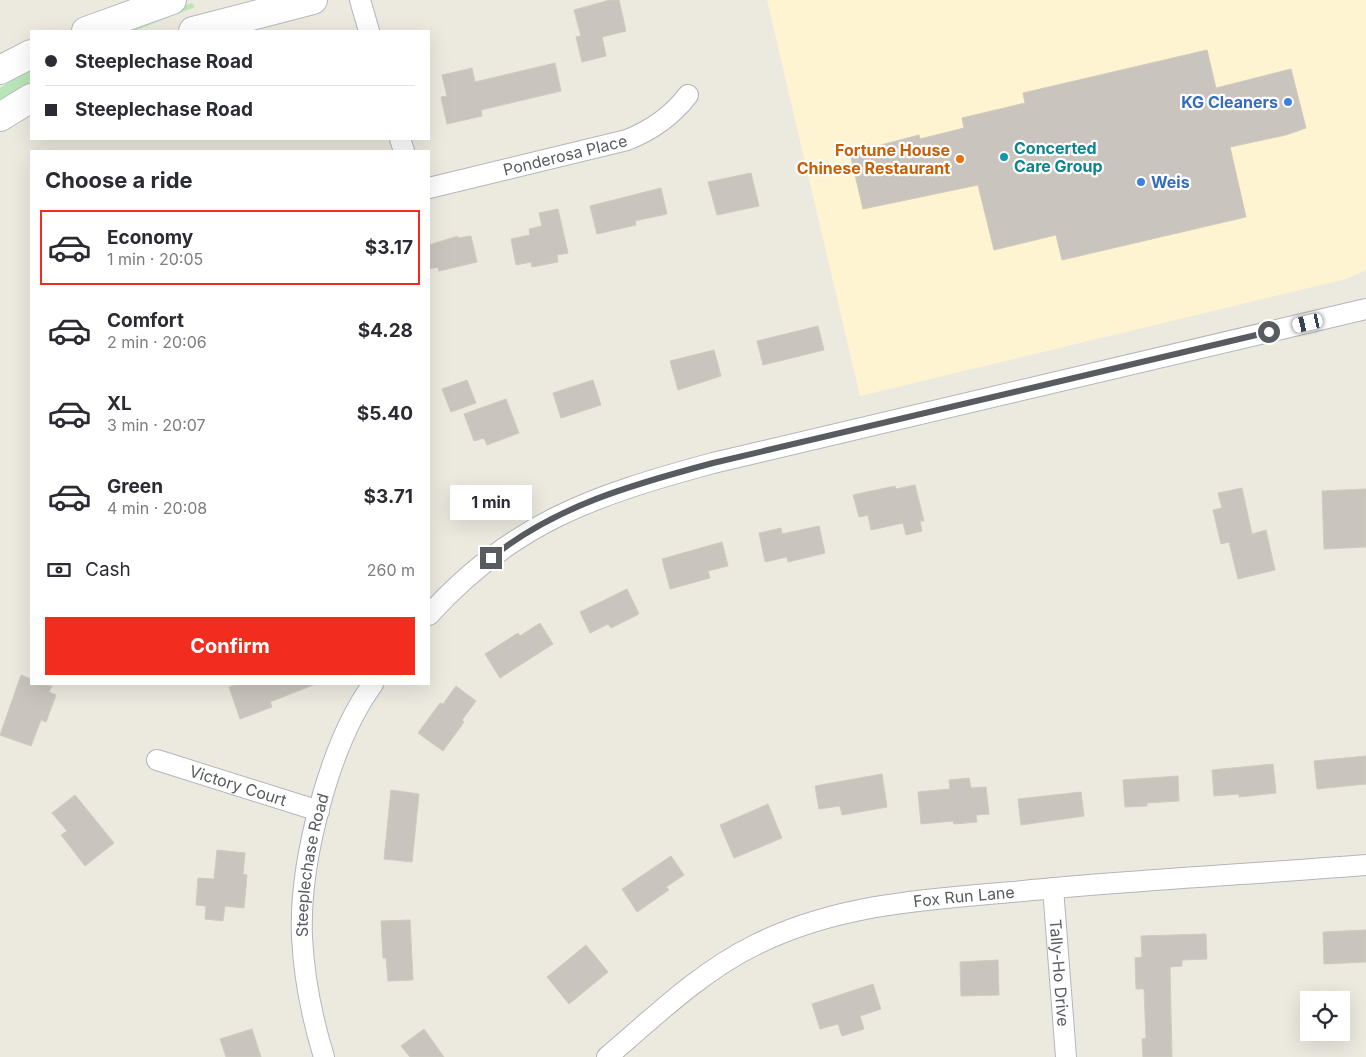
<!DOCTYPE html>
<meta charset="utf-8">
<style>
body{margin:0;font-family:Inter,sans-serif;background:#f7f7f7;color:#2b2b33;height:100vh;display:flex;flex-direction:column;font-size:19px;white-space:nowrap}
*{box-sizing:border-box;margin:0}
p{font-size:16px;color:#7c7c81}
.icon{flex:none;width:28px;height:28px;fill:none;stroke:currentColor;stroke-width:2;stroke-linecap:round;stroke-linejoin:round}
.map{position:relative;flex:1;overflow:hidden}
.drawer{position:absolute;left:30px;top:150px;width:400px;height:535px;display:flex;flex-direction:column;background:#fff;border-radius:0px;box-shadow:0 5px 20px #0002}
.drawer>*{flex:none}
.banner{position:absolute;left:30px;top:30px;width:400px;height:110px;border-radius:0px;box-shadow:0 5px 20px #0002;display:grid;align-content:center;height:110px;padding:0 15px;background:#fff}
.controls{position:absolute;left:1300px;top:991px;display:grid;gap:10px}
.controls a{display:grid;place-items:center;width:50px;height:50px;border-radius:0px;background:#fff;box-shadow:0 5px 20px #0002;font-size:25px}
.end{position:absolute;width:22px;height:22px;margin:-11px;border:6px solid #585c61;background:#fff;box-shadow:0 0 0 2px #fff}
.from{border-radius:50%}
.bubble{position:absolute;height:35px;border-radius:0px;background:#fff;box-shadow:0 5px 20px #0002;font-size:16px;font-weight:700;line-height:35px;text-align:center}
.car{position:absolute;width:15px;height:30px;margin:-15px -8px;border-radius:6px;box-shadow:0 0 4px 1px #0007;background:linear-gradient(#fff 24%,#345 0 40%,#fff 0 76%,#345 0 86%,#fff 0)}
.banner b{display:flex;align-items:center;gap:18px;height:48px;font-size:19px}
.banner b+b{border-top:1px solid #e1e1e2}
.banner i{width:12px;height:12px;background:#2b2b33}
ul{padding:0;list-style:none}
li{display:flex;align-items:center;gap:15px;height:75px;margin:0 10px 8px;padding:0 5px;border:2px solid transparent;border-radius:0px}
li div{flex:1}
li b{display:block;font-size:19px}
li em{font-style:normal;font-weight:700}
li.active{border-color:#f22c1f}
li>.icon{width:45px;height:45px;stroke-width:1.5}
h2{padding:0 15px;font-size:22px;line-height:60px}
.pay{display:flex;align-items:center;gap:12px;height:55px;padding:0 15px;font-size:19px}
.pay p{margin-inline-start:auto}
.button{display:flex;gap:10px;margin-top:auto;padding:10px 15px}
.button a{flex:1;height:58px;border-radius:0px;background:#f22c1f;color:#fff;font-size:20px;font-weight:700;line-height:58px;text-align:center}
.map>svg:first-child{display:block}
.commercial{fill:#fff4d1}
.green{fill:#b9e6b9}
.building{fill:#c9c5be;stroke:#d1cabd}
.lines{fill:none;stroke-linecap:round;stroke-linejoin:round}
.street-casing{stroke:#b2b6bb;stroke-width:22}
.secondary-casing{stroke:#b5b9bf;stroke-width:30}
.street{stroke:#fff;stroke-width:20}
.secondary{stroke:#fff;stroke-width:28}
.route{stroke:#585c61;stroke-width:6}
.shop-dot{fill:#3f7fe0;stroke:#fff;stroke-width:2}
.culture-dot{fill:#0f9aa8;stroke:#fff;stroke-width:2}
.food-dot{fill:#e8710a;stroke:#fff;stroke-width:2}
.labels{text-anchor:middle;stroke-width:4.5;stroke-linejoin:round;paint-order:stroke}
.shop-label{font-size:16px;font-weight:bold;fill:#366cbe;stroke:#fff;text-anchor:end}
.culture-label{font-size:16px;font-weight:bold;fill:#0d838f;stroke:#fff;text-anchor:start}
.food-label{font-size:16px;font-weight:bold;fill:#c56008;stroke:#fff;text-anchor:end}
.street-label{font-size:16px;fill:#585c61;stroke:#fff}
</style>
<div class="map">
<svg width="1366" height="1057" viewBox="0 0 1366 1057">
<rect width="100%" height="100%" fill="#ece9df"/>
<polygon class="commercial" points="767,0 1366,0 1366,270 1346,279 860,396"/>
<g class="green">
<polygon points="192,3 195,7 134,31 110,31"/>
<polygon points="31,67 31,83 0,101 0,88"/>
</g>
<g class="building">
<polygon points="610,0 619,0 626,31 602,37 606,56 582,62 576,37 581,36 574,10"/>
<polygon points="1207,50 1216,88 1291,69 1306,128 1286,135 1230,147 1246,217 1062,260 1056,235 994,250 978,185 863,209 850,153 919,135 920,139 964,128 962,118 1025,103 1023,93"/>
<polygon points="555,63 561,91 481,110 482,116 447,124 441,97 447,96 442,75 472,68 475,82"/>
<polygon points="751,173 759,206 717,215 708,182"/>
<polygon points="661,188 667,214 635,221 636,225 597,234 590,206"/>
<polygon points="558,209 568,253 557,255 558,262 532,267 531,262 516,265 511,239 530,235 529,229 542,226 539,213"/>
<polygon points="458,236 458,238 471,236 477,262 439,271 438,267 429,269 429,245"/>
<polygon points="818,326 824,350 763,365 757,341"/>
<polygon points="714,350 721,376 678,390 670,361"/>
<polygon points="467,380 476,403 451,412 442,389"/>
<polygon points="593,380 601,405 561,418 553,393"/>
<polygon points="506,399 519,433 487,445 484,438 474,441 464,414"/>
<polygon points="915,485 924,521 920,521 922,531 906,535 903,523 871,530 868,515 859,517 853,495 895,486 896,489"/>
<polygon points="1242,488 1252,534 1266,530 1275,570 1238,579 1229,542 1221,544 1213,510 1222,508 1218,493"/>
<polygon points="1366,489 1366,547 1324,549 1322,491"/>
<polygon points="819,526 825,553 788,562 787,557 765,562 759,533 781,528 782,534"/>
<polygon points="722,542 728,566 708,571 710,578 670,589 662,559"/>
<polygon points="627,589 639,614 611,628 608,624 590,633 580,612"/>
<polygon points="540,623 553,644 500,678 485,654 518,633 520,636"/>
<polygon points="21,675 31,679 31,684 52,686 49,692 56,695 46,722 41,720 31,746 0,735"/>
<polygon points="238,684 313,684 313,685 270,702 272,707 240,719 229,687"/>
<polygon points="456,686 476,701 462,720 464,722 443,751 418,733 440,703 443,704"/>
<polygon points="1366,756 1366,784 1317,789 1314,761"/>
<polygon points="1273,764 1276,793 1239,797 1239,794 1214,796 1212,770"/>
<polygon points="882,774 887,807 842,815 840,806 819,809 815,786"/>
<polygon points="1178,776 1179,801 1147,803 1147,806 1125,807 1123,780"/>
<polygon points="969,778 971,788 986,787 989,814 976,815 977,822 954,824 953,821 921,824 918,792 950,789 949,780"/>
<polygon points="391,790 419,794 412,862 384,859"/>
<polygon points="1081,792 1084,816 1021,825 1018,799"/>
<polygon points="75,795 114,843 85,866 61,835 67,831 52,813"/>
<polygon points="768,804 782,838 734,858 720,825"/>
<polygon points="217,850 245,853 243,874 247,875 244,908 225,906 223,921 205,919 206,906 196,905 198,878 214,879"/>
<polygon points="671,856 684,875 666,887 669,890 637,912 622,889"/>
<polygon points="410,920 413,980 388,981 386,958 383,958 381,921"/>
<polygon points="1366,930 1366,962 1324,964 1323,932"/>
<polygon points="1206,934 1207,959 1182,960 1182,966 1170,967 1172,1057 1143,1057 1142,1039 1146,1038 1144,989 1136,989 1135,958 1142,957 1141,936"/>
<polygon points="586,945 608,972 569,1004 547,977"/>
<polygon points="998,960 999,995 961,996 960,962"/>
<polygon points="873,984 881,1009 860,1016 864,1029 842,1036 838,1024 820,1029 812,1004"/>
<polygon points="252,1029 261,1057 226,1057 220,1039"/>
<polygon points="424,1029 444,1057 410,1057 401,1046"/>
</g>
<g class="lines">
<g class="street-casing">
<g id="street">
<polyline points="360,0 369,31"/>
<polyline points="400,139 404,151"/>
<path id="s1" d="M429,188l198,-48c25,-10 45,-24 61,-45"/>
<path d="M429,615c84,-93 166,-120 284,-152l653,-154"/>
<path id="s2" d="M157,760l162,51"/>
<path id="s3" d="M1053,888l13,169"/>
<path id="s4" d="M324,1057c-12,-39 -20,-79 -22,-120 -3,-74 27,-193 71,-253"/>
<path id="s5" d="M607,1057c47,-40 93,-85 148,-112 84,-42 176,-46 268,-54 114,-11 229,-17 343,-26"/>
</g>
</g>
<g class="secondary-casing">
<g id="secondary">
<polyline points="86,31 172,0"/>
<polyline points="193,31 313,0"/>
<polyline points="0,70 31,54"/>
<polyline points="0,117 31,98"/>
</g>
</g>
<use href="#street" class="street"/>
<use href="#secondary" class="secondary"/>
</g>
<g class="lines">
<path class="route" d="M491,558c64,-52 143,-74 222,-95l556,-131"/>
</g>
<g class="shop-dot">
<circle cx="1288" cy="102" r="5"/>
<circle cx="1141" cy="182" r="5"/>
</g>
<circle class="culture-dot" cx="1004" cy="157" r="5"/>
<circle class="food-dot" cx="960" cy="159" r="5"/>
<g class="labels">
<g class="shop-label">
<text x="1278" y="108">KG Cleaners</text>
<text x="1151" y="188" text-anchor="start">Weis</text>
</g>
<g class="culture-label">
<text x="1014" y="154">Concerted<tspan x="1014" dy="18">Care Group</tspan></text>
</g>
<g class="food-label">
<text x="950" y="156">Fortune House<tspan x="950" dy="18">Chinese Restaurant</tspan></text>
</g>
<g class="street-label">
<text dy="6" stroke="none"><textPath href="#s1" startOffset="140">Ponderosa Place</textPath></text>
<text dy="6" stroke="none"><textPath href="#s2" startOffset="85">Victory Court</textPath></text>
<text dy="6" stroke="none"><textPath href="#s4" startOffset="195">Steeplechase Road</textPath></text>
<text dy="6" stroke="none"><textPath href="#s5" startOffset="402">Fox Run Lane</textPath></text>
<text dy="6" stroke="none"><textPath href="#s3" startOffset="85">Tally-Ho Drive</textPath></text>
</g>
</g>
</svg>
<div class="controls">
<a><svg class="icon" aria-label="locate" viewBox="0 0 24 24"><circle cx="12" cy="12" r="6"/><path d="M12 2v4M12 18v4M2 12h4M18 12h4"/></svg></a>
</div>
<i class="end from" style="left:1269px;top:332px"></i>
<i class="end" style="left:491px;top:558px"></i>
<div class="bubble" style="left:450px;top:485px;width:82px">1 min</div>
<i class="car" style="left:1308px;top:323px;rotate:257deg"></i>
<div class="banner">
<b><i class="from"></i>Steeplechase Road</b>
<b><i></i>Steeplechase Road</b>
</div>
<section class="drawer">
<h2>Choose a ride</h2>
<ul>
<li class="active"><svg class="icon" aria-label="car" viewBox="0 0 24 24"><path d="M5 17H2v-5l4-1 3-4h7l3 4 3 1v5h-3M9 17h6M6 11h13"/><circle cx="7" cy="17" r="2"/><circle cx="17" cy="17" r="2"/></svg><div><b>Economy</b><p>1 min · 20:05</p></div><em>$3.17</em></li>
<li><svg class="icon" aria-label="car" viewBox="0 0 24 24"><path d="M5 17H2v-5l4-1 3-4h7l3 4 3 1v5h-3M9 17h6M6 11h13"/><circle cx="7" cy="17" r="2"/><circle cx="17" cy="17" r="2"/></svg><div><b>Comfort</b><p>2 min · 20:06</p></div><em>$4.28</em></li>
<li><svg class="icon" aria-label="car" viewBox="0 0 24 24"><path d="M5 17H2v-5l4-1 3-4h7l3 4 3 1v5h-3M9 17h6M6 11h13"/><circle cx="7" cy="17" r="2"/><circle cx="17" cy="17" r="2"/></svg><div><b>XL</b><p>3 min · 20:07</p></div><em>$5.40</em></li>
<li><svg class="icon" aria-label="car" viewBox="0 0 24 24"><path d="M5 17H2v-5l4-1 3-4h7l3 4 3 1v5h-3M9 17h6M6 11h13"/><circle cx="7" cy="17" r="2"/><circle cx="17" cy="17" r="2"/></svg><div><b>Green</b><p>4 min · 20:08</p></div><em>$3.71</em></li>
</ul>
<div class="pay"><svg class="icon" aria-label="cash" viewBox="0 0 24 24"><path d="M3 7h18v10H3z"/><circle cx="12" cy="12" r="2"/></svg>Cash<p>260 m</p></div>
<div class="button"><a>Confirm</a></div>
</section>
</div>
